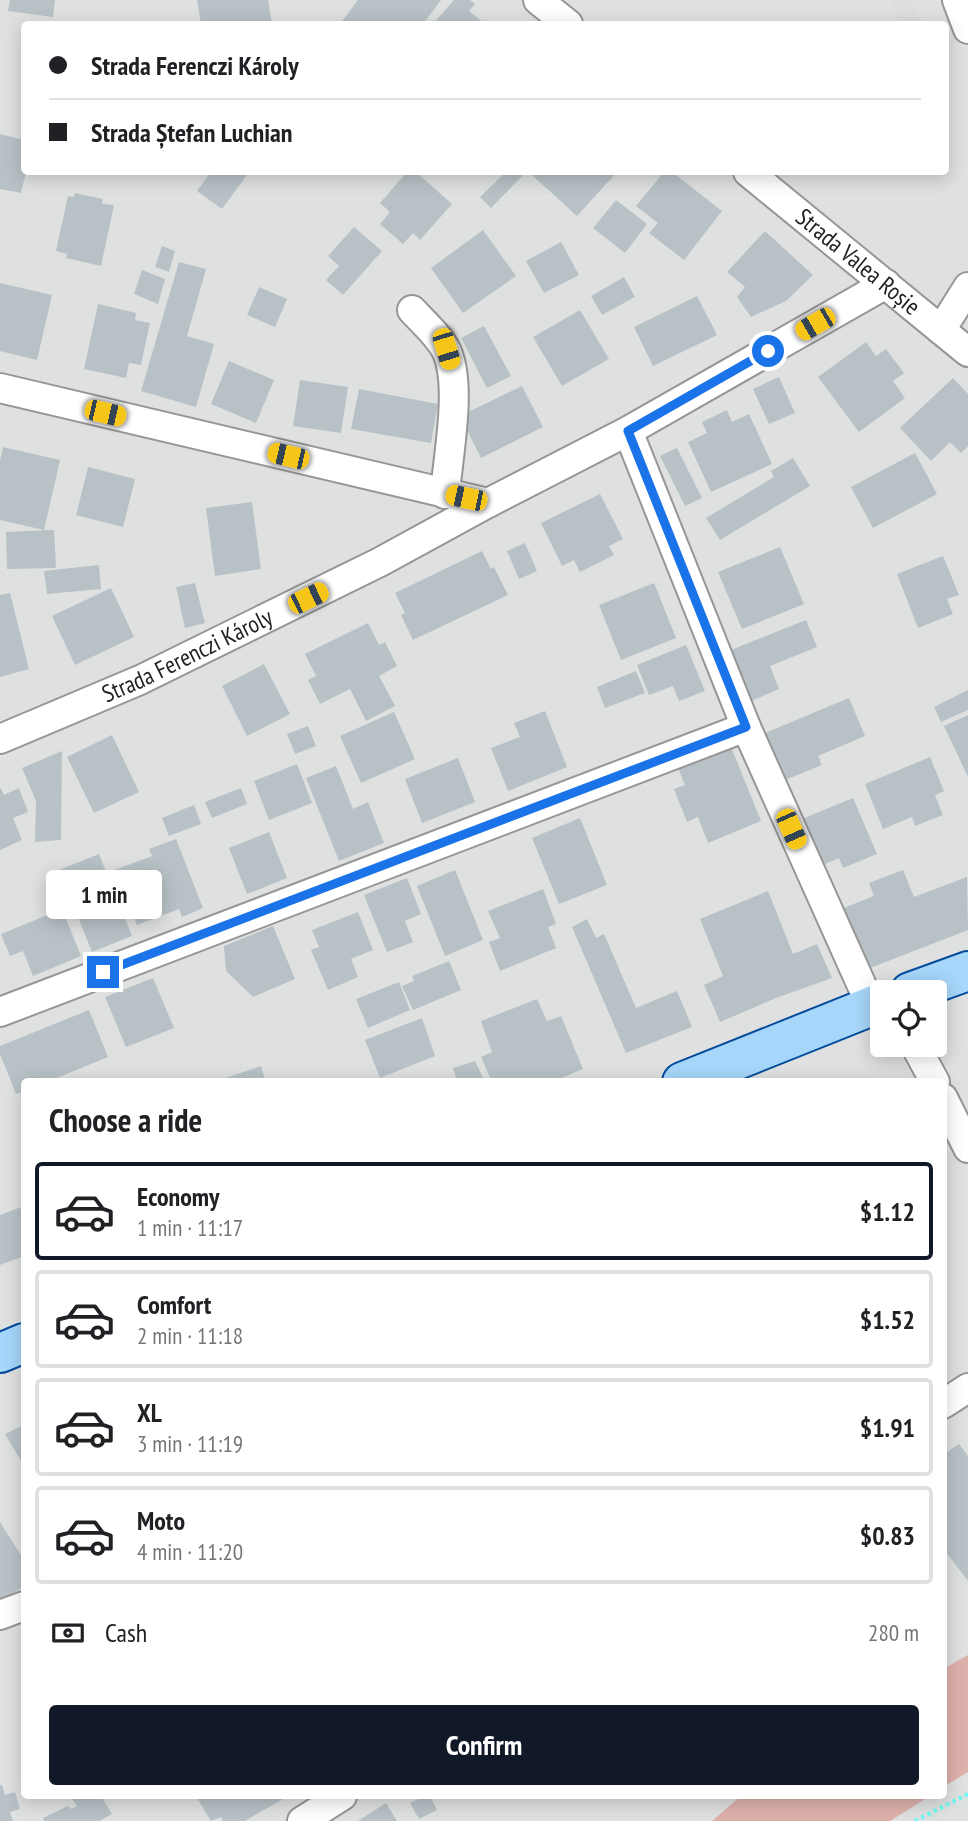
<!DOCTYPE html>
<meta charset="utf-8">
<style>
body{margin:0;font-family:"PT Sans Narrow",sans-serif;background:#f2f2f2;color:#202124;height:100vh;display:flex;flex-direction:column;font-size:26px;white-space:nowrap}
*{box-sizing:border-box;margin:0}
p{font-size:23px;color:#757577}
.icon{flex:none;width:38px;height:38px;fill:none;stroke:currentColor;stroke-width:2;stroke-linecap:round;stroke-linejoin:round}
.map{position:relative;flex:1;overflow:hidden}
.details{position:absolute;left:21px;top:1078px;width:926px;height:721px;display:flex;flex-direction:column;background:#fff;border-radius:7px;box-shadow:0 4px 18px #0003}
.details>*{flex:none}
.top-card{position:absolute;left:21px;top:21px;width:928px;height:154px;border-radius:7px;box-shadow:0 4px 18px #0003;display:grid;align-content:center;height:154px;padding:0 28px;background:#fff}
.fabs{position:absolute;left:870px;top:980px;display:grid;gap:14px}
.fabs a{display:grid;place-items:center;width:77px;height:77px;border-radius:7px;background:#fff;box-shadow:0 4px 18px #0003;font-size:35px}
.end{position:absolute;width:32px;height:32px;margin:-16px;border:9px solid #1a73e8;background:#fff;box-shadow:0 0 0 4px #fff}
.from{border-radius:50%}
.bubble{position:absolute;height:49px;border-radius:7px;background:#fff;box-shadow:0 4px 18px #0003;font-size:23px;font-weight:700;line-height:49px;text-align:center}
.car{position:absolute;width:21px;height:42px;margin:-21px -10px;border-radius:9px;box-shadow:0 0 5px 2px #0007;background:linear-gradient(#f5c518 24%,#345 0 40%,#f5c518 0 76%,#345 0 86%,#f5c518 0)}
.top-card b{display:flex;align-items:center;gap:24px;height:66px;font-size:26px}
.top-card b+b{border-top:2px solid #e0e0e0}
.top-card i{width:18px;height:18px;background:#202124}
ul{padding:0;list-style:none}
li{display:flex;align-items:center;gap:21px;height:98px;margin:0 14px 10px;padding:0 14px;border:4px solid #e0e0e0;border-radius:7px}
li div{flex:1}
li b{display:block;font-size:26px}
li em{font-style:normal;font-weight:700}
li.current{border-color:#111827}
li>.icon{width:63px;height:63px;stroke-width:1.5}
h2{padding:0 28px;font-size:32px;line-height:84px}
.pay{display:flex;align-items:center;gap:18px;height:77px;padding:0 28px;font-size:26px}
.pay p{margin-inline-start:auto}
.button{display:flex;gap:14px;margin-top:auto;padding:14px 28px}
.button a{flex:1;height:80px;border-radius:7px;background:#111827;color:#fff;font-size:28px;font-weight:700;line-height:80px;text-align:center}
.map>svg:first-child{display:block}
.residential{fill:#dfe0e0;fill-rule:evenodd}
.parking{fill:#dedede}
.water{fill:#deb0ab}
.building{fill:#b8c2c6}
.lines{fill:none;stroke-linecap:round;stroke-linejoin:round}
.street-casing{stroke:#969696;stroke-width:32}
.primary-casing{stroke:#044b9c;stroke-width:42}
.path{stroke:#75f7f3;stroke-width:4.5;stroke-dasharray:3.5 3.5;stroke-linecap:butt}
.street{stroke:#fff;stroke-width:28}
.primary{stroke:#a6d6fa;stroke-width:38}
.route{stroke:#1a73e8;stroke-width:9}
.labels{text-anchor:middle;stroke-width:5;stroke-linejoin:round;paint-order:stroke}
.street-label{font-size:24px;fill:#222;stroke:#fff}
</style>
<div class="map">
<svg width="968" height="1821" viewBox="0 0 968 1821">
<rect width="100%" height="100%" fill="#e9edf2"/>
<path class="residential" d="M0,0h968v1821h-968zM24,24h921v148h-921zM882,992h52v53h-52zM24,1082h919v714h-919z"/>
<polygon class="parking" points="891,0 912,0 922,24 900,24"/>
<g class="water">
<polygon points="968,1655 968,1772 943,1787 943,1669"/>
<polygon points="741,1796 930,1796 890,1821 712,1821"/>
</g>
<g class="building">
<polygon points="10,0 55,0 53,17 8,11"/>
<polygon points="197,0 268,0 272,24 201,24"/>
<polygon points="358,0 441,0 423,24 340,24"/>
<polygon points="454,0 470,0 475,4 469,11 485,24 433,24"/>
<polygon points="0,134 24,140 26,172 21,193 0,189"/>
<polygon points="211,172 249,172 222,209 197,191"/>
<polygon points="407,172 416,172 452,204 420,240 413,233 403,244 380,224 390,212 380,203"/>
<polygon points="506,172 526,172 491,208 480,197"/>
<polygon points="534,172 617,172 577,216 531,174"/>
<polygon points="664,172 672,172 722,211 684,260 649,233 658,223 636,206"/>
<polygon points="75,193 103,199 102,204 114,205 101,266 66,258 67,254 56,251 68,196 74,197"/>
<polygon points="616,200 647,224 625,253 593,228"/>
<polygon points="354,227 382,251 343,295 326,280 339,266 328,256"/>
<polygon points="483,230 516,276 463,313 431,268"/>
<polygon points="765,231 813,275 786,301 751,317 737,297 745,287 727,272"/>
<polygon points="561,242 579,275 544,293 526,261"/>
<polygon points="162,246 175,251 169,272 155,267"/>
<polygon points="179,262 206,269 187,336 214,344 196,407 141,391"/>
<polygon points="142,270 165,279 158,304 134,294"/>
<polygon points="624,277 635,297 602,315 591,296"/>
<polygon points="0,283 52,295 37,360 0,351"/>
<polygon points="259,287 287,299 275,327 247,315"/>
<polygon points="697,296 717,335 653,366 634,327"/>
<polygon points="98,304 136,313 135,320 150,323 141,365 129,363 126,378 84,369"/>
<polygon points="580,310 609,359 562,386 533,337"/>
<polygon points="484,326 511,376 487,388 461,338"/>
<polygon points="866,342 876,356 886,349 904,373 893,381 905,398 859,432 818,377"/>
<polygon points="229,361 274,380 256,423 211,404"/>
<polygon points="779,377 795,413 769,424 753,389"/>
<polygon points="953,378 968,394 968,446 961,453 950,442 931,461 900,428"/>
<polygon points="300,380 348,387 341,433 293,426"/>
<polygon points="522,386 543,427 481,458 460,416"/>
<polygon points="359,389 438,404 431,443 351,429"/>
<polygon points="727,410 732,422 749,414 772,464 711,492 688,442 707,433 702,422"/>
<polygon points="3,447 60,460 44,530 0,520 0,461"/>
<polygon points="677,448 702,498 685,506 660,456"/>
<polygon points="915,453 937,494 873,528 851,487"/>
<polygon points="793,458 810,486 720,540 706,518 774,477 771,471"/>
<polygon points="88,467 135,479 123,527 76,515"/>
<polygon points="600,494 623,539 609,546 614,555 580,572 574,560 562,566 541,523"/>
<polygon points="252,502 261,569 215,576 206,508"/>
<polygon points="50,530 54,530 56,568 7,569 6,532"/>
<polygon points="525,543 537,571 519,579 507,551"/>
<polygon points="780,547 804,604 742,629 718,572"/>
<polygon points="482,551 491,569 494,567 508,595 413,640 401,615 405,613 395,593"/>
<polygon points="943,556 959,595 947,599 953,614 918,628 897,574"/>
<polygon points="99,565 101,589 47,594 44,571"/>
<polygon points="195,583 205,623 185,628 176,587"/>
<polygon points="654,583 676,638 621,660 599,605"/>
<polygon points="111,588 134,637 75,665 52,616"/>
<polygon points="10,593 29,669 0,677 0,595"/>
<polygon points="806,620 817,647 770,666 779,689 751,701 731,650"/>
<polygon points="368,623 379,645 385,642 397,666 379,676 395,706 366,721 350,689 320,704 308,680 316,676 305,654"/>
<polygon points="686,645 705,691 679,701 673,686 649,695 637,665"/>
<polygon points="264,664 290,714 247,736 222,686"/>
<polygon points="636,671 645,693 605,708 597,687"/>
<polygon points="968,690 968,710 941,722 934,707"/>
<polygon points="849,698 865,736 818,756 822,765 780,782 760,735"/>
<polygon points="545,711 567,767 508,791 491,748 520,737 514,723"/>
<polygon points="394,712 415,759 361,783 340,736"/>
<polygon points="968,715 968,777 944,726"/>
<polygon points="308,726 316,746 295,754 287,734"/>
<polygon points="112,735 139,792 94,813 67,757"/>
<polygon points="731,747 761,821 708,843 698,817 687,822 674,789 685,785 678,768"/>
<polygon points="62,751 61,840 35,842 36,801 22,768"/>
<polygon points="930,757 944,791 935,795 943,815 915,826 912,817 883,829 865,784"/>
<polygon points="458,758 475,802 422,823 405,779"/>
<polygon points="297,764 312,803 269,820 254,781"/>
<polygon points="336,766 353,809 368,802 384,843 339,861 306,778"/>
<polygon points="0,787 4,795 19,788 28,812 13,818 22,840 0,850"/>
<polygon points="241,788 247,804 212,818 205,802"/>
<polygon points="853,798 877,854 843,868 839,858 816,868 797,821"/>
<polygon points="194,805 201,824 169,836 162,818"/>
<polygon points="580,818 607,885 559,904 532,838"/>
<polygon points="269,832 287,878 247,894 229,848"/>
<polygon points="176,839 203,908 182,917 179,909 137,925 115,870 152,856 149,849"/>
<polygon points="99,854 132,936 92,952 59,870"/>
<polygon points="455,870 483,940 445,956 417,886"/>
<polygon points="903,870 914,897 967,877 968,930 865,970 841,909 874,896 869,883"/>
<polygon points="407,878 421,914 405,921 413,942 387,952 364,895"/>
<polygon points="543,889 556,924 548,927 556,948 500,971 489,942 500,938 488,911"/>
<polygon points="768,891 793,954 817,944 832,978 776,998 720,1022 704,985 723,976 700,919"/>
<polygon points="62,909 81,956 33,976 23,951 10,956 1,934"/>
<polygon points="358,912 373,950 351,959 358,977 328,990 311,950 319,947 312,930"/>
<polygon points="587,919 596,938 604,934 636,1008 677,991 692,1027 626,1053 572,927"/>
<polygon points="273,926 295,979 253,997 226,971 224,946"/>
<polygon points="449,961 461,990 413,1010 402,986 414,981 412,976"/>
<polygon points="153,978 174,1028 126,1047 105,997"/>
<polygon points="399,982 410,1010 368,1028 356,999"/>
<polygon points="537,999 547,1021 561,1016 583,1069 552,1082 492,1082 481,1057 492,1052 481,1021"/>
<polygon points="89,1010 108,1057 47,1082 24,1082 24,1091 16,1094 0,1054 0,1046"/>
<polygon points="422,1018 435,1056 380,1078 365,1040"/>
<polygon points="475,1061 485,1082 446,1082 456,1078 453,1068"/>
<polygon points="261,1066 266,1082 217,1082 217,1081"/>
<polygon points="24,1206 24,1256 0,1265 0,1215"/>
<polygon points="24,1425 24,1466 5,1434"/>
<polygon points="959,1444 968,1456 968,1581 943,1548 943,1455"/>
<polygon points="0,1522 24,1560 24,1586 0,1601"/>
<polygon points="0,1785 2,1785 5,1795 15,1792 20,1809 10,1812 13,1821 0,1821"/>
<polygon points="70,1796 101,1796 112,1814 99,1821 44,1821 43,1818 68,1806 71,1809 77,1806"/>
<polygon points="196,1796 288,1796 245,1821 223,1821 221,1817 211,1821"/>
<polygon points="425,1796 430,1796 437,1810 419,1819 410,1803"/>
<polygon points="386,1803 397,1821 358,1821"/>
</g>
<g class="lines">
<g class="street-casing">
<g id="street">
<polyline points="538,0 568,24"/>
<polyline points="957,0 968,29"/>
<path id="s1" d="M748,172l220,180"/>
<path d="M412,310c11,12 28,27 35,42 15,35 1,103 -2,142"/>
<polyline points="941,330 968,287"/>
<polyline points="0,388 488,503"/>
<polyline points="628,431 746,727 871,1006 882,1012"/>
<path id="s2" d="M0,739l140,-59 240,-118 108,-59 140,-72 258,-147"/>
<polyline points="0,1012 746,727"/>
<polyline points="915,1045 935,1082"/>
<polyline points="943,1098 968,1148"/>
<polyline points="943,1404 968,1388"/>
<polyline points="0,1615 24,1606"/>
<polyline points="302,1821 342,1796"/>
</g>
</g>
<g class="primary-casing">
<g id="primary">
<polyline points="910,992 968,971"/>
<polyline points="682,1082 882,1002"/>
<polyline points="0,1353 24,1343"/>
</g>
</g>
<polyline class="path" points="915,1821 968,1794"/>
<use href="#street" class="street"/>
<use href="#primary" class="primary"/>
</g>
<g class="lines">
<polyline class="route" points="103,972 746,727 628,431 768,351"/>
</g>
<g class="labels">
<g class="street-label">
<text dy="8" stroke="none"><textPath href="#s1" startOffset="142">Strada Valea Roșie</textPath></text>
<text dy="8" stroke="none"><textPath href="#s2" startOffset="205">Strada Ferenczi Károly</textPath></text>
</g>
</g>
</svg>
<div class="fabs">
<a><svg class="icon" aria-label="locate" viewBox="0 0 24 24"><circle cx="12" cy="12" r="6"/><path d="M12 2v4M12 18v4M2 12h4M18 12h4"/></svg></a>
</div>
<i class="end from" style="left:768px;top:351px"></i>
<i class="end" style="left:103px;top:972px"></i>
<div class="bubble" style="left:46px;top:870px;width:116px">1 min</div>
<i class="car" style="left:815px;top:324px;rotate:240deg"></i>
<i class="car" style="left:446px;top:349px;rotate:163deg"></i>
<i class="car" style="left:105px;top:413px;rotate:103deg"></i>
<i class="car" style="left:288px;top:456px;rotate:283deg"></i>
<i class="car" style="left:466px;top:498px;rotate:282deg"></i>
<i class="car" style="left:308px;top:598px;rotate:64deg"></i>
<i class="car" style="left:791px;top:829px;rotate:156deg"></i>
<div class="top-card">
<b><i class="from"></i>Strada Ferenczi Károly</b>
<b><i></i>Strada Ștefan Luchian</b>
</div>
<section class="details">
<h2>Choose a ride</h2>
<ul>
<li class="current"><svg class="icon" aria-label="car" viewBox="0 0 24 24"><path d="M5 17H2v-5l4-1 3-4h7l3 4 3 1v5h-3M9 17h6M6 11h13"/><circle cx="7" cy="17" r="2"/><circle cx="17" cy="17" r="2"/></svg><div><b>Economy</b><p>1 min · 11:17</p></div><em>$1.12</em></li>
<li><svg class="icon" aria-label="car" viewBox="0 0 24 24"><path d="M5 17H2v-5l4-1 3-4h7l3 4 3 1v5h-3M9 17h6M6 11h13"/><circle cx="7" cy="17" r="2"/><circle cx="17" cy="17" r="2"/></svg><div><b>Comfort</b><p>2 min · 11:18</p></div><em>$1.52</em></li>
<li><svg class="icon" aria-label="car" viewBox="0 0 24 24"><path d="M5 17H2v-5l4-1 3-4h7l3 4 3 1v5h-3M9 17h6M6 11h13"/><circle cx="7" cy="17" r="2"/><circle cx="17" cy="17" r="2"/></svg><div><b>XL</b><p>3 min · 11:19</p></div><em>$1.91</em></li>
<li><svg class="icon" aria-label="car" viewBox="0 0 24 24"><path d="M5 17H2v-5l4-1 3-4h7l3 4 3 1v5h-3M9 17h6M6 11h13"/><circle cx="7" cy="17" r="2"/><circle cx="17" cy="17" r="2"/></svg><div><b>Moto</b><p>4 min · 11:20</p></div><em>$0.83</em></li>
</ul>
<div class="pay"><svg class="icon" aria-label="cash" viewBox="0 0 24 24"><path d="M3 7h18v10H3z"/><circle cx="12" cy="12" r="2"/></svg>Cash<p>280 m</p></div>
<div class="button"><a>Confirm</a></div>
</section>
</div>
